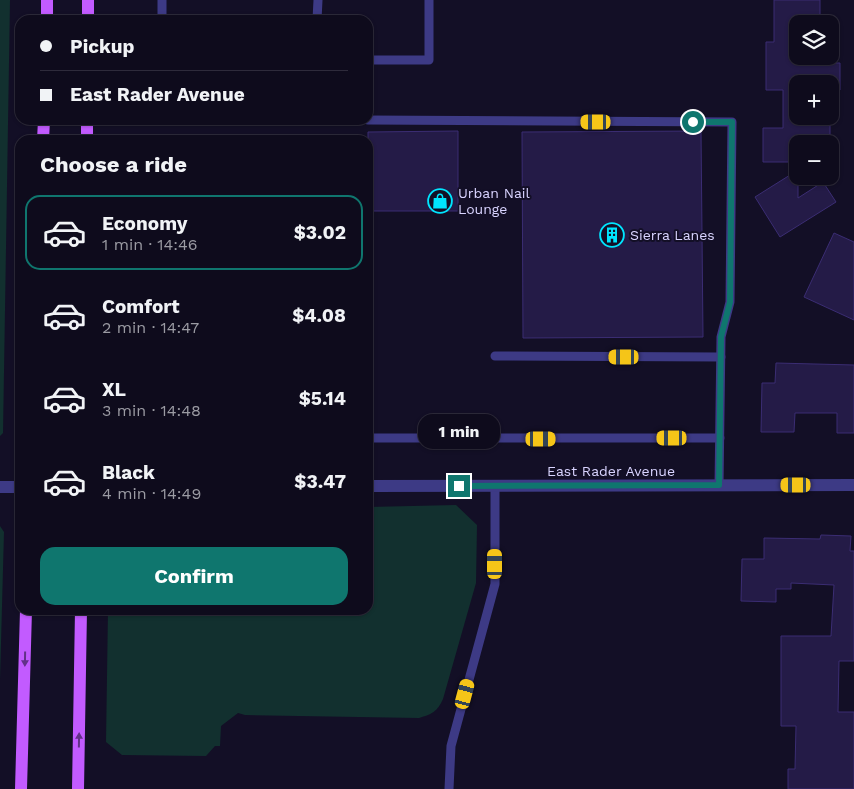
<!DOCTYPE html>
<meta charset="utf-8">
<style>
body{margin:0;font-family:"Work Sans",sans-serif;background:#1c1929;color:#f1f3f6;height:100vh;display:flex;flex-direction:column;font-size:19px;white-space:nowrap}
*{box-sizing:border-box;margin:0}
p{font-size:16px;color:#9b9ba3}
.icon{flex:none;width:28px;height:28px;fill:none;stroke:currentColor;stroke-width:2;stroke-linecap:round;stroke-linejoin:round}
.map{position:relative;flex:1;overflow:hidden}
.side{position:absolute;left:15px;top:135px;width:358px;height:480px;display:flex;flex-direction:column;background:#0e0b1c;border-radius:15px;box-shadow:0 1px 4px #0004,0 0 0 1px #2e2b3b}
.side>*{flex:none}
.hud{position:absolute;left:15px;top:15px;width:358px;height:110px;border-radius:15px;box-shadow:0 1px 4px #0004,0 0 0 1px #2e2b3b;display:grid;align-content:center;height:110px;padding:0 25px;background:#0e0b1c}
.controls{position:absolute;left:789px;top:15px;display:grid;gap:10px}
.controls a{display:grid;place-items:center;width:50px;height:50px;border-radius:10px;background:#0e0b1c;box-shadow:0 1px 4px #0004,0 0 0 1px #2e2b3b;font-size:25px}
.end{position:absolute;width:22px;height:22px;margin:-11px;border:6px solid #0f766e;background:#fff;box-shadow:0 0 0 2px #fff}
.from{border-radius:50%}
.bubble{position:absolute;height:35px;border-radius:15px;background:#0e0b1c;box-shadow:0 1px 4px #0004,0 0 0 1px #2e2b3b;font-size:16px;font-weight:700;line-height:35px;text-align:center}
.car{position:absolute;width:15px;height:30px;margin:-15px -8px;border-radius:6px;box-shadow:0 0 4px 1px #0007;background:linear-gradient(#f5c518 24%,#345 0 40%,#f5c518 0 76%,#345 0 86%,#f5c518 0)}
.hud b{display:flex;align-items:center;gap:18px;height:48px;font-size:19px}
.hud b+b{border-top:1px solid #2e2b3b}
.hud i{width:12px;height:12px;background:#f1f3f6}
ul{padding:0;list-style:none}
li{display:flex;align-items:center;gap:15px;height:75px;margin:0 10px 8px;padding:0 15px;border:2px solid transparent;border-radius:15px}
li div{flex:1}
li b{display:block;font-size:19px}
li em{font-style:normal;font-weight:700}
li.active{border-color:#0f766e}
li>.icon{width:45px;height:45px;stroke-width:1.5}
h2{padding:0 25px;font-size:22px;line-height:60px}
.primary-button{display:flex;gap:10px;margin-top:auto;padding:10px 25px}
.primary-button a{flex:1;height:58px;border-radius:15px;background:#0f766e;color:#fff;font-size:20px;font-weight:700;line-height:58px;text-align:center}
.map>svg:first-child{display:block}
.green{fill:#12302f}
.building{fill:#241b47;stroke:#3b2d73}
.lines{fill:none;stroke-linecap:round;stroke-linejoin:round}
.lane{stroke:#3d3a85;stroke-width:9}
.street{stroke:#3d3a85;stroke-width:12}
.primary{stroke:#c25bff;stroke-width:12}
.oneway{fill:#623188}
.route{stroke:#0f766e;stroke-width:6}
.labels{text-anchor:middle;stroke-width:4;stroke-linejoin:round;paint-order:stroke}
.poi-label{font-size:14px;fill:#d9d4ff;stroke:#130f26;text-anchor:start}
.street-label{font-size:14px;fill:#d9d4ff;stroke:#130f26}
</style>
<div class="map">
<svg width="854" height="789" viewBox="0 0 854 789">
<rect width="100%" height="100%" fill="#130f26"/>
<g class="green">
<polygon points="0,0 10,0 3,433 0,436"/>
<path d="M456,505l21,20 -1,58 -33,116c-6,13 -11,15 -24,19l-174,-3 -7,-2 -17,13 -1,20h-5l-9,10 -84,-1 -16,-13 2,-132h260v-103z"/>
<polygon points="0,526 4,532 0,680"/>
</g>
<g class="building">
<polygon points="774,0 820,0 820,24 798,24 798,56 817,56 817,63 840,63 840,90 830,90 830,84 798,84 798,116 830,116 830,138 814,138 814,144 798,144 798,162 763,162 763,128 783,128 783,90 766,90 766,42 774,42"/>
<polygon points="458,131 458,211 368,211 368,132"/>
<polygon points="701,131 703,337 523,338 522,132"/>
<polygon points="798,170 798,198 823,182 836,202 780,237 755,197"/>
<polygon points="834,233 854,242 854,320 804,297"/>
<polygon points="776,363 854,365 854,433 837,433 837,413 795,413 794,432 761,432 762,383 775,383"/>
<polygon points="821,535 851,536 850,551 854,551 854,661 839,661 838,712 854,712 854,789 788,789 788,769 795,769 796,726 781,726 781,636 831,636 834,585 791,583 791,589 776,589 776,602 741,601 742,559 764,559 764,538 820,539"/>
</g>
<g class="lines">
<g class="lane">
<polyline points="162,20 162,0"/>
<polyline points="317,20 318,0"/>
<polyline points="368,60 429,60 429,0"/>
<polyline points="368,120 732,122 730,302 721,337 719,485"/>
<polyline points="495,356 721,357"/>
<polyline points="368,438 720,438"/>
<polyline points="449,789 451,746 495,584 495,486"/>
</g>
<g class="street">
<polyline points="368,486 854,485"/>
<polyline points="0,487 20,487"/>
</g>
<g class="primary">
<polyline points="47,20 47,0"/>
<polyline points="88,20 88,0"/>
<polyline points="43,140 44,120"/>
<polyline points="87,140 87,120"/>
<polyline points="21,789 26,610"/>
<polyline points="78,789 81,610"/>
</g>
</g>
<defs><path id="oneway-solid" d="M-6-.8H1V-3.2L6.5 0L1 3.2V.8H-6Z" transform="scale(1.25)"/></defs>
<g class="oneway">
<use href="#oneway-solid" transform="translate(25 659) rotate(91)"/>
<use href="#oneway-solid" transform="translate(79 740) rotate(-89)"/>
</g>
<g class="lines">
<polyline class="route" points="459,486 719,485 721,337 730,302 732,122 693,122"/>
</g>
<defs>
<g id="shop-ring" transform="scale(1.25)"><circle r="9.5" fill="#130f26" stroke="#00e5ff" stroke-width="1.5"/><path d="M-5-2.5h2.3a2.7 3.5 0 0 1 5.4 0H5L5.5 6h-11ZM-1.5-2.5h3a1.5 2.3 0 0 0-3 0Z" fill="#00e5ff"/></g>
<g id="building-ring" transform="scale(1.25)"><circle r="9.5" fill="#130f26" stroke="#00e5ff" stroke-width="1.5"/><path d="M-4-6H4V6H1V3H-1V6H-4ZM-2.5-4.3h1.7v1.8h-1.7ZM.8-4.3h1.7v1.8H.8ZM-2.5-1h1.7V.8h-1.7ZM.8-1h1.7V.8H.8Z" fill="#00e5ff"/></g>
</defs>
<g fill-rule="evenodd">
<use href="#shop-ring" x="440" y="201"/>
<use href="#building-ring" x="612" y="235"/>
</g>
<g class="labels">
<g class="poi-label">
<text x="458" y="198">Urban Nail<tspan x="458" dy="16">Lounge</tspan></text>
<text x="630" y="240">Sierra Lanes</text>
</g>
<g class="street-label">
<text x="611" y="476">East Rader Avenue</text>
</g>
</g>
</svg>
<div class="controls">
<a><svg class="icon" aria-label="layers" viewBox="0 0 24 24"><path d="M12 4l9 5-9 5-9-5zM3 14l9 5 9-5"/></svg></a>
<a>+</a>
<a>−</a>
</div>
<i class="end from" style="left:693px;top:122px"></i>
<i class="end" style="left:459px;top:486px"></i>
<div class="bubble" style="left:418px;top:414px;width:82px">1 min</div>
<i class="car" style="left:596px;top:122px;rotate:270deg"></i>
<i class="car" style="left:624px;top:357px;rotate:270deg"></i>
<i class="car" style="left:672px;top:438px;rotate:270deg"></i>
<i class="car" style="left:541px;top:439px;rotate:90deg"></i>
<i class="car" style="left:796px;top:485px;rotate:270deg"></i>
<i class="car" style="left:495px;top:564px;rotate:0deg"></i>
<i class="car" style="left:465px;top:694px;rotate:15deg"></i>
<div class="hud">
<b><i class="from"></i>Pickup</b>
<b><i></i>East Rader Avenue</b>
</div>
<section class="side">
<h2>Choose a ride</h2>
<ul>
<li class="active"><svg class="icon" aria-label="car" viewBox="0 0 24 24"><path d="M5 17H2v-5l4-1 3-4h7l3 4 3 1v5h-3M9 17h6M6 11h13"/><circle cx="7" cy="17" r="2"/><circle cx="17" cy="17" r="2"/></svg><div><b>Economy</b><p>1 min · 14:46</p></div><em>$3.02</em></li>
<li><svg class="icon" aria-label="car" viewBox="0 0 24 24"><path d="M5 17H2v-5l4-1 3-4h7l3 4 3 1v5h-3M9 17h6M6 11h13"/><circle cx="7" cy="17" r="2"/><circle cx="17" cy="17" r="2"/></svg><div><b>Comfort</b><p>2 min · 14:47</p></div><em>$4.08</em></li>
<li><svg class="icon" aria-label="car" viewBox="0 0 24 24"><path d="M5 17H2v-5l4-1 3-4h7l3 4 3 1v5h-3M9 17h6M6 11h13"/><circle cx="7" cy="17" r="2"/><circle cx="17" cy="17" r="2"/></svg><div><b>XL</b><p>3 min · 14:48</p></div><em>$5.14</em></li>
<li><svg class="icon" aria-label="car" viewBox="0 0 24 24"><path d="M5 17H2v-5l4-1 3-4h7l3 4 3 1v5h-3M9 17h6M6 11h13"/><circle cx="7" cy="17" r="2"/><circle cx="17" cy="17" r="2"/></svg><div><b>Black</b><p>4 min · 14:49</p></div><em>$3.47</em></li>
</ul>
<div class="primary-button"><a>Confirm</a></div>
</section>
</div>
